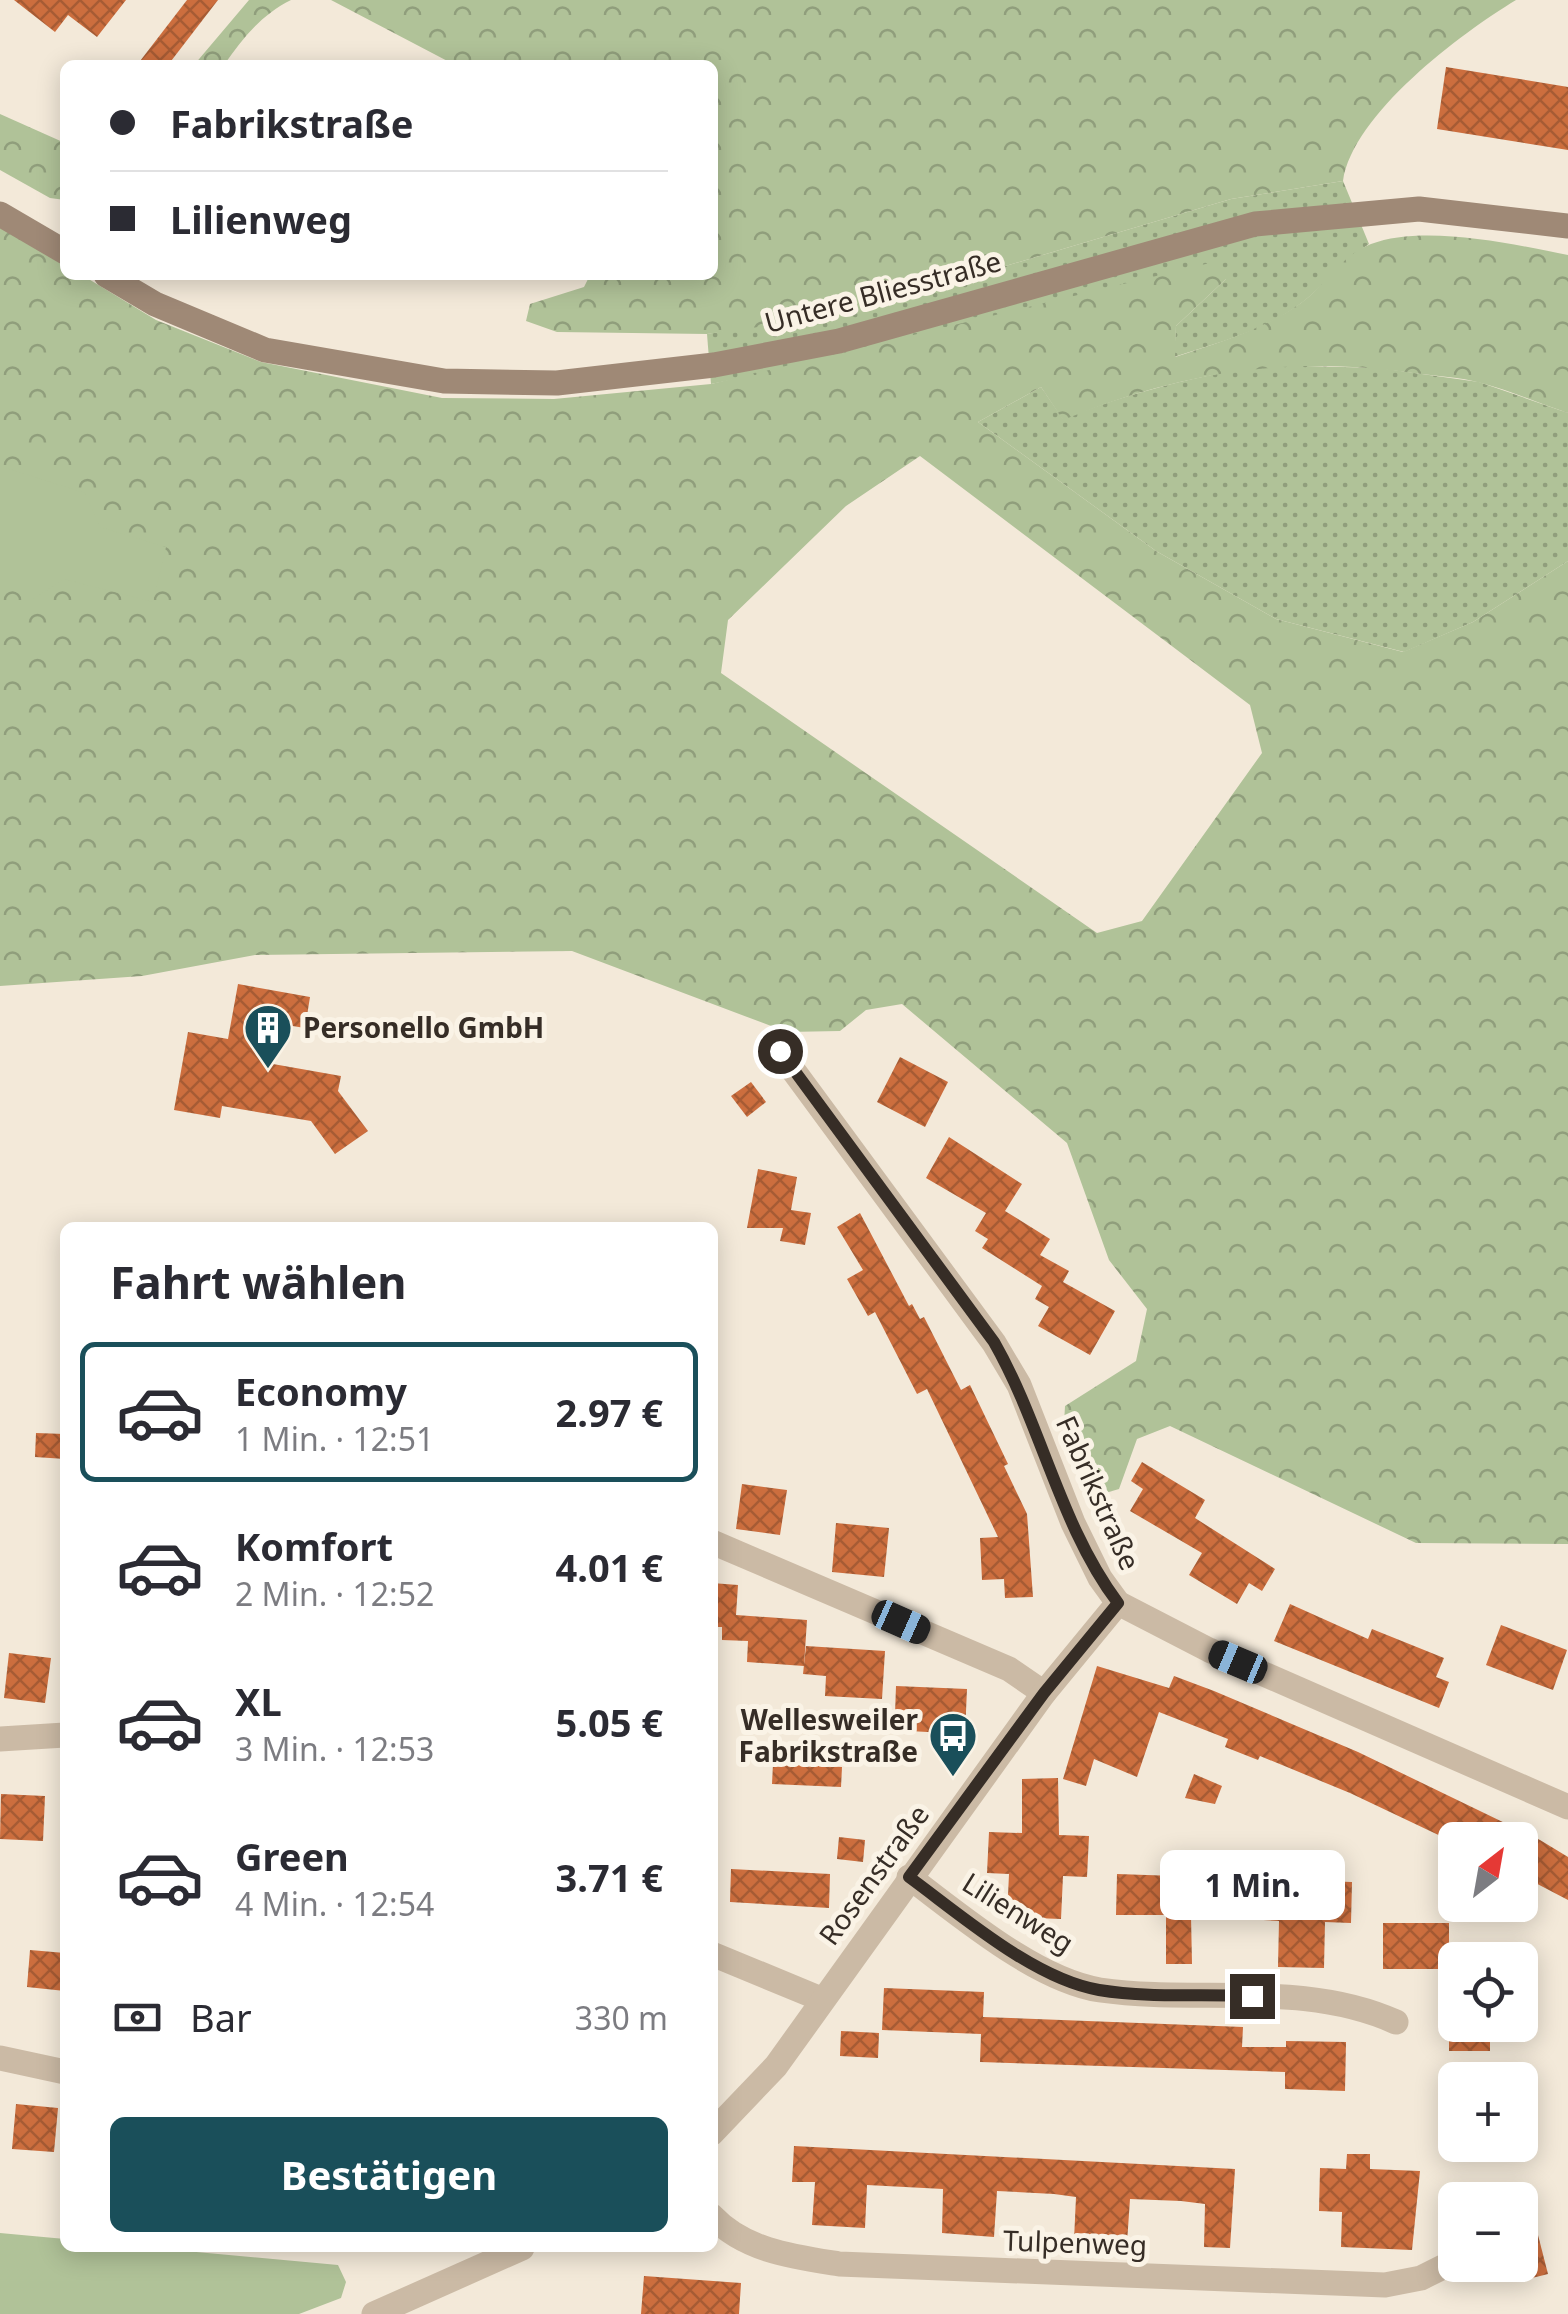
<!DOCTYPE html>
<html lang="de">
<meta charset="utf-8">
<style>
body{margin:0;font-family:"Noto Sans",sans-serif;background:#f2f2f3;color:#2b2b33;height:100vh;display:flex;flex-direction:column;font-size:38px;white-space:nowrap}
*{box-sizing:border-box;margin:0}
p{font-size:32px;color:#7c7c81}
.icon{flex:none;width:55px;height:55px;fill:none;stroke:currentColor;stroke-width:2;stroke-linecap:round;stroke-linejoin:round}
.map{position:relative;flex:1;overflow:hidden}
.details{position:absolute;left:60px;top:1222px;width:658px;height:1030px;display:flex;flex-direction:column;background:#fff;border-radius:15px;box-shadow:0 5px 25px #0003}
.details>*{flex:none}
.guide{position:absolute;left:60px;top:60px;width:658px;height:220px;border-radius:15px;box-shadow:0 5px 25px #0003;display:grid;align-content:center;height:220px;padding:0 50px;background:#fff}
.needle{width:65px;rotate:31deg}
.controls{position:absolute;left:1438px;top:1822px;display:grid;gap:20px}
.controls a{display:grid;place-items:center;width:100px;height:100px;border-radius:15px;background:#fff;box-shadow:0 5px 25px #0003;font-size:50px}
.end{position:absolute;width:45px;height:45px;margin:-22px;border:12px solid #362d26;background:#fff;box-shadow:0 0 0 5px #fff}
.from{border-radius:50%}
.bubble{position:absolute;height:70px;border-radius:15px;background:#fff;box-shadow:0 5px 25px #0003;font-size:32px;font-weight:700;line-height:70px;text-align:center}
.car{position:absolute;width:30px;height:60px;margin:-30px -15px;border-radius:12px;box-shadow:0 0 8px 2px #0007;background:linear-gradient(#222 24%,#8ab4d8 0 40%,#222 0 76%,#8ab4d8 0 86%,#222 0)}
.guide b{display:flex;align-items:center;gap:35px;height:95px;font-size:38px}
.guide b+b{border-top:2px solid #e1e1e2}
.guide i{width:25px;height:25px;background:#2b2b33}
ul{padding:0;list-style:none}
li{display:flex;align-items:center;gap:30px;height:140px;margin:0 20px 15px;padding:0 30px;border:5px solid transparent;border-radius:15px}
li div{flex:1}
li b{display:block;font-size:38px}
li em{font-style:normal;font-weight:700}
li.current{border-color:#1a4f5a}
li>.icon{width:90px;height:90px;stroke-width:1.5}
h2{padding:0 50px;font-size:45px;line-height:120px}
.pay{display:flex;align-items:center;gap:25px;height:110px;padding:0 50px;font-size:38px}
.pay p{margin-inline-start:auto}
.primary-button{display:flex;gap:20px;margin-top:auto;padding:20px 50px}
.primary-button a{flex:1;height:115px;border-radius:15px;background:#1a4f5a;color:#fff;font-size:40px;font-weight:700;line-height:115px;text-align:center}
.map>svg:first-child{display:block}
.grass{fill:url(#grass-dots)}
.forest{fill:url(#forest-crowns);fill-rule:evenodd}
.park{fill:#b0c298}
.building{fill:url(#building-cross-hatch)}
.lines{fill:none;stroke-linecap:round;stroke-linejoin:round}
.street{stroke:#cbbaa5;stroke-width:25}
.secondary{stroke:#9f8976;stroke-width:25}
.route{stroke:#362d26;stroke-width:12}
.labels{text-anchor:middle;stroke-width:10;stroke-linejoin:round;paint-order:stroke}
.street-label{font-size:28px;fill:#362d26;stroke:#faf3e6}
.poi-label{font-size:28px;font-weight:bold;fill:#362d26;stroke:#faf3e6;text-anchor:start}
</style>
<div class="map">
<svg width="1568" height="2314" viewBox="0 0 1568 2314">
<defs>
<pattern id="grass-dots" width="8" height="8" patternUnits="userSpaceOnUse" patternTransform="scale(2.5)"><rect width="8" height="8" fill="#b0c298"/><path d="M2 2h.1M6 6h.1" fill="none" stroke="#909e7c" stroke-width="1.8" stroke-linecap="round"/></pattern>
<pattern id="forest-crowns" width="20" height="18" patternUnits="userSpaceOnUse" patternTransform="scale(2.5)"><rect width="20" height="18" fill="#b0c298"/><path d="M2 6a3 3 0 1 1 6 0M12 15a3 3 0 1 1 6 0" fill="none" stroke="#909e7c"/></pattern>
<pattern id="building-cross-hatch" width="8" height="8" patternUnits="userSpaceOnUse" patternTransform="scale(2.5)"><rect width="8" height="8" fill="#cc6e3e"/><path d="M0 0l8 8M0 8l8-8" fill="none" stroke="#a65b34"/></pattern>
</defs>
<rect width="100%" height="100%" fill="#f3e9d9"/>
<g class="grass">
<path d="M1343,181l26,63c-25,17 -42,38 -65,57 -38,30 -85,41 -130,56l2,-31 50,-47 -515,105 -4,-50 181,-33 343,-102z"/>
<path d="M1268,365l111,3 100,14 89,31v148l-95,61 -69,30 -128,-33 -120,-68 -178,-129 63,-35 22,32c68,-27 133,-43 205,-54z"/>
</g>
<g class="forest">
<path d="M249,0h42c-30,15 -48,38 -67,65h-30z"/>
<path d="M331,0h1185c-56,34 -163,114 -173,181l-112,18 -343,102 -107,23 -74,10 -150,-2 -31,-11 4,-17 54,-17 6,-12h122v-210h-257z"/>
<polygon points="0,114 65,143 65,200 50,198 0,170"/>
<path d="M0,226l65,39v10h17l74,45 105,42 181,36 112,1 157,-15 507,-123 8,18 -50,47 -1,31c44,-15 88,-27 126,-54 25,-18 40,-48 70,-59 53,-20 142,0 197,11v158c-29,-10 -57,-22 -87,-30 -21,-6 -45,-7 -68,-10 -127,-18 -232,-1 -350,47l-22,-33 -63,35 178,129 120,68 127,33 70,-30 95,-61v983l-152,-1 -246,-117 -33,13 -18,50 -24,7 -31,-72 1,-18 71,-45 11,-52 -38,-49 -42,-117 -165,-139 -36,6 -26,21 -53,1 -215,-81 -317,4 -113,21 -142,10zM920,456l330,249 12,48 -120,168 -45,12 -376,-260 7,-53 118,-114z"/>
</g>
<g class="park">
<polygon points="0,466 85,493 100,527 166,547 153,602 64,579 32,600 0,584"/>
<polygon points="0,2233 65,2239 65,2248 153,2248 338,2265 346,2282 341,2298 299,2314 0,2314"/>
</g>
<g class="building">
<polygon points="14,0 126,0 97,37 68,15 55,32"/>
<polygon points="187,0 218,0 168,65 137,65"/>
<polygon points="1446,67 1568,87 1568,150 1437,129"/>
<polygon points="238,984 310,997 305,1028 280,1024 273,1064 341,1076 338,1091 368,1131 335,1154 311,1121 222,1106 220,1118 174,1110 188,1032 228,1039"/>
<polygon points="900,1057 948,1082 925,1127 877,1102"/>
<polygon points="751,1082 766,1102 747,1117 731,1096"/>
<polygon points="949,1137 1022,1184 1005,1211 1050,1239 1040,1255 1069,1271 1063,1282 1115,1311 1090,1355 1038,1326 1049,1307 1035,1299 1042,1286 982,1248 988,1239 975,1231 986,1213 926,1178"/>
<polygon points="758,1169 797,1177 791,1210 811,1213 805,1245 780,1241 783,1228 747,1228"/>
<polygon points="860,1213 909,1306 912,1304 920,1319 924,1317 961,1390 970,1385 1008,1464 1004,1466 1027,1514 1033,1597 1005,1598 1004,1579 982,1580 980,1538 998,1537 927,1389 917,1394 875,1312 868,1316 847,1279 863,1270 837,1227"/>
<polygon points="36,1433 65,1434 65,1459 35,1457"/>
<polygon points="1142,1462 1205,1500 1195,1518 1275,1569 1262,1591 1249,1583 1237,1604 1189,1575 1202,1553 1130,1511 1143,1489 1131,1481"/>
<polygon points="742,1484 787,1490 780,1535 736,1529"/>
<polygon points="836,1523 889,1528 884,1577 832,1572"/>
<polygon points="712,1583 738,1585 736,1615 807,1620 804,1666 747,1662 748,1641 722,1640 722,1627 712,1627"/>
<polygon points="1290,1604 1368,1639 1372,1629 1444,1658 1436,1677 1449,1682 1439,1708 1274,1641"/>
<polygon points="1501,1625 1567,1650 1553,1690 1486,1665"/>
<polygon points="806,1646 885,1651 882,1699 825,1696 826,1676 803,1674"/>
<polygon points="9,1653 51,1658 45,1703 4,1698"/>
<polygon points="1097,1666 1169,1688 1174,1676 1214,1691 1358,1752 1540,1840 1568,1857 1568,1900 1520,1875 1520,1840 1449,1840 1350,1793 1260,1756 1258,1760 1225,1747 1228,1739 1159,1712 1137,1777 1094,1759 1086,1786 1063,1779"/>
<polygon points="896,1686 967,1689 965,1734 909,1731 909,1714 895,1714"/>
<polygon points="773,1764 842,1767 841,1787 772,1784"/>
<polygon points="1194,1774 1222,1786 1215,1804 1185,1798"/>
<polygon points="1058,1778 1059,1835 1089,1836 1087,1877 1063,1876 1061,1919 1007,1917 1009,1874 987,1873 989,1832 1022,1833 1022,1779"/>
<polygon points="1,1794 45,1796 43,1841 0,1839"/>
<polygon points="839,1837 865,1840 863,1862 837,1859"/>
<polygon points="731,1869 830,1874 829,1908 730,1902"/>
<polygon points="1117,1874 1352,1882 1351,1923 1325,1922 1324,1968 1278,1967 1279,1921 1191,1916 1192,1964 1166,1964 1166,1915 1116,1915"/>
<rect x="1383" y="1923" width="66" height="46"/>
<polygon points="30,1950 65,1953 65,1991 27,1987"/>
<polygon points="884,1988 984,1992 983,2017 1243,2027 1242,2047 1286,2047 1286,2041 1346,2042 1345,2091 1285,2089 1285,2072 980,2062 981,2034 882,2030"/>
<rect x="1449" y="2025" width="41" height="26"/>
<polygon points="841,2031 879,2033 878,2058 840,2056"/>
<polygon points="16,2104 58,2108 54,2152 12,2149"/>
<polygon points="794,2146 1235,2169 1230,2248 1204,2247 1205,2204 1181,2201 1130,2199 1127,2243 1074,2240 1076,2197 1054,2194 997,2191 994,2237 942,2233 943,2189 867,2185 865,2228 812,2225 815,2182 792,2182"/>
<polygon points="1347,2154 1370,2154 1370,2169 1420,2171 1412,2250 1341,2247 1342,2212 1319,2211 1320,2168 1346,2169"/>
<polygon points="1528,2196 1548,2274 1520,2281 1520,2197"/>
<polygon points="644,2276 741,2283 739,2314 641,2314"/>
</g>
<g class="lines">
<g class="street">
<polyline points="779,1051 994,1343 1019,1385 1073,1523 1100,1578 1118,1603 1209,1650 1568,1807"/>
<polyline points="712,1542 1009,1669 1044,1693"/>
<polyline points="0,1739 65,1735"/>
<path d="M909,1877c51,38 127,103 191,113 98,14 203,-10 296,32"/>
<polyline points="712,1954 821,1999"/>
<polyline points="0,2058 65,2072"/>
<polyline points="712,2133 776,2066 1044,1693 1118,1603"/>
<path d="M712,2216c33,35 82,41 127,48l546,21 36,-7 22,-11"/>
<polyline points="374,2314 522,2248"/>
</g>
<g class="secondary">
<polyline points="0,214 65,252"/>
<polyline points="106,275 155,304 265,350 444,381 557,383 714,365 839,341 1255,224 1419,209 1568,226"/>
</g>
</g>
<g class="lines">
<path class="route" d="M780,1051l214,291c48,84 66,184 124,261l-74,90 -135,184c52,38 125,102 190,113 49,8 103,4 153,6"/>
</g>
<defs>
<g id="building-pin" transform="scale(2.5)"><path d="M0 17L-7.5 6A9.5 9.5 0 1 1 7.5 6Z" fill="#1a4f5a" stroke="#faf3e6"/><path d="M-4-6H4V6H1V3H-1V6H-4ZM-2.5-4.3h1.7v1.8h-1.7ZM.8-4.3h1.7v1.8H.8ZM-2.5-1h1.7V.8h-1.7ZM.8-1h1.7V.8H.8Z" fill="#fff"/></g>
<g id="bus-pin" transform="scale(2.5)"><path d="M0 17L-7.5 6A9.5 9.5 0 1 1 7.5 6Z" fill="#1a4f5a" stroke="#faf3e6"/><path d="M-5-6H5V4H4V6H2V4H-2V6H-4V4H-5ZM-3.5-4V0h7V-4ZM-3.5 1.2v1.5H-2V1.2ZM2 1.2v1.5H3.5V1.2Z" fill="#fff"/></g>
</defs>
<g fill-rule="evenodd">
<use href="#building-pin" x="268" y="1028"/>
<use href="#bus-pin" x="953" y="1736"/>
</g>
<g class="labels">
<g class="street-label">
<text transform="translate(883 292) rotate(-15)" y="10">Untere Bliesstraße</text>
<text transform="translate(1098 1493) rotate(66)" y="10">Fabrikstraße</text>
<text transform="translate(874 1875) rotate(-54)" y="10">Rosenstraße</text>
<text transform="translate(1018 1913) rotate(32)" y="10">Lilienweg</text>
<text transform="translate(1075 2243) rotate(2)" y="10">Tulpenweg</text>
</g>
<g class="poi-label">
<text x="303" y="1038">Personello GmbH</text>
<text x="918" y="1730" text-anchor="end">Wellesweiler<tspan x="918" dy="32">Fabrikstraße</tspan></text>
</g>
</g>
</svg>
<div class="controls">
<a><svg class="needle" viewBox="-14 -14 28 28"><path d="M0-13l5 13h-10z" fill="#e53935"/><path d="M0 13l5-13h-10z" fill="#7c7c81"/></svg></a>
<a><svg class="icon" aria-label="locate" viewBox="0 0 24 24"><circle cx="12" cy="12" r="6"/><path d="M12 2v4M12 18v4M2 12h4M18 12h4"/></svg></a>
<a>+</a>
<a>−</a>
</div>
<i class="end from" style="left:780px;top:1051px"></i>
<i class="end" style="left:1252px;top:1996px"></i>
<div class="bubble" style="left:1160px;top:1850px;width:185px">1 Min.</div>
<i class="car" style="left:901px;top:1622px;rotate:114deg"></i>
<i class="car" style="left:1238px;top:1662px;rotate:293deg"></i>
<div class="guide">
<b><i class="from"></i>Fabrikstraße</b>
<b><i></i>Lilienweg</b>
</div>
<section class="details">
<h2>Fahrt wählen</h2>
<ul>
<li class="current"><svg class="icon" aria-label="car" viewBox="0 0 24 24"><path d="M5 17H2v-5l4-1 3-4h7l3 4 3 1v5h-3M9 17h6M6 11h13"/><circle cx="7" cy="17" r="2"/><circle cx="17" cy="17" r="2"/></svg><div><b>Economy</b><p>1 Min. · 12:51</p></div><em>2.97 €</em></li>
<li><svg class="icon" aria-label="car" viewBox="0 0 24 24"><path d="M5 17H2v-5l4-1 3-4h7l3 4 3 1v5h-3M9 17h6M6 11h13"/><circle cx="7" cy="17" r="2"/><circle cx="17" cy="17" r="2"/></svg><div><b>Komfort</b><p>2 Min. · 12:52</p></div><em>4.01 €</em></li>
<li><svg class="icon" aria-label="car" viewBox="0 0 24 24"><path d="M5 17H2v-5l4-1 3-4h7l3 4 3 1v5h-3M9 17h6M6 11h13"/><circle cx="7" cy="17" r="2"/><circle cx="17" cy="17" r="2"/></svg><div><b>XL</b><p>3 Min. · 12:53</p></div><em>5.05 €</em></li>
<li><svg class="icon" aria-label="car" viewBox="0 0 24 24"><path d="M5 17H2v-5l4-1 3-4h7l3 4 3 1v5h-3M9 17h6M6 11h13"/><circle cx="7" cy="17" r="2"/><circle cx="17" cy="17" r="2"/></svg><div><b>Green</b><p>4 Min. · 12:54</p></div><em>3.71 €</em></li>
</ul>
<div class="pay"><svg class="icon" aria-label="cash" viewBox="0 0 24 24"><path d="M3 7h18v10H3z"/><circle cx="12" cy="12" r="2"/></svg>Bar<p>330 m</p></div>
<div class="primary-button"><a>Bestätigen</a></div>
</section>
</div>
